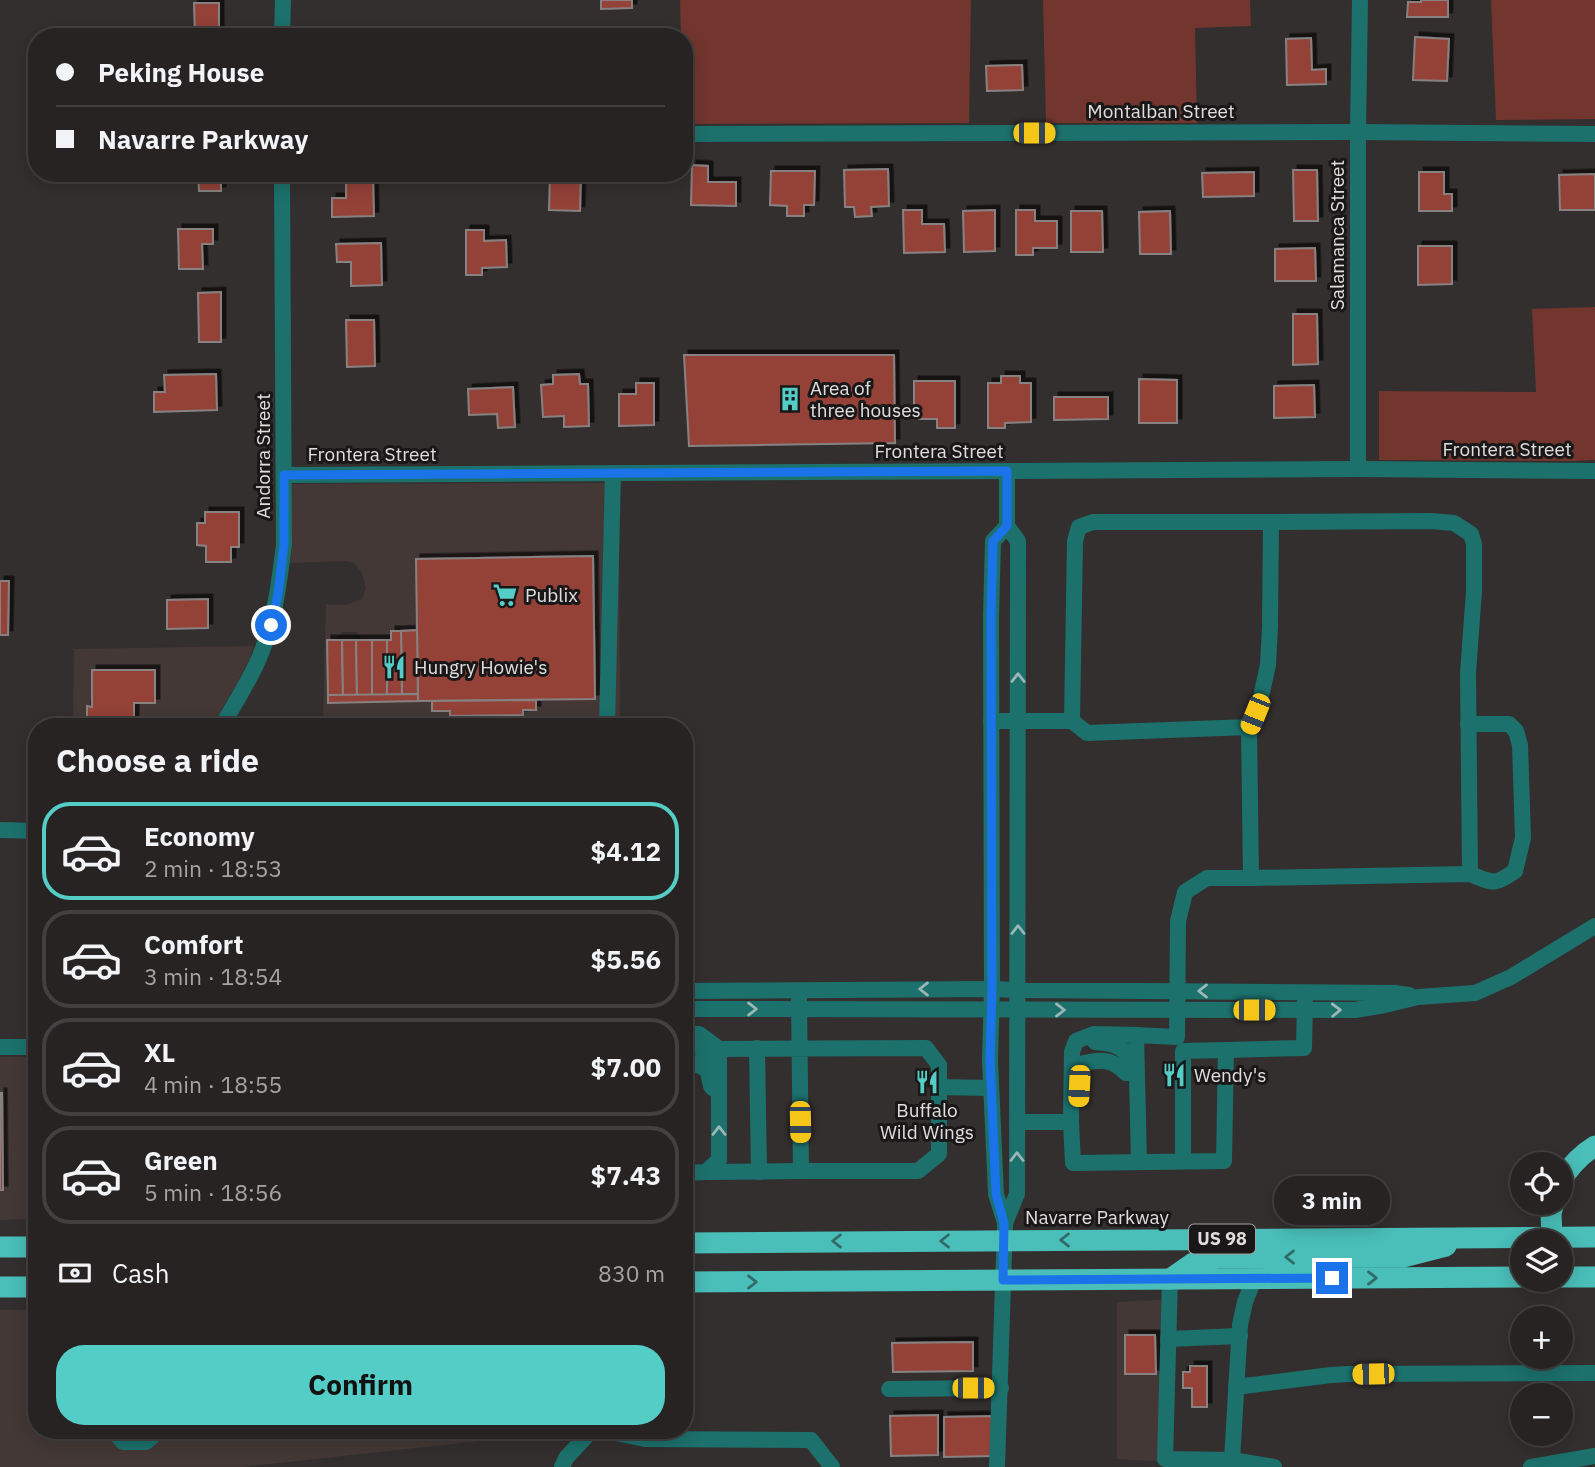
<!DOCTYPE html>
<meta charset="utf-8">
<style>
body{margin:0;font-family:"IBM Plex Sans",sans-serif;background:#2e2b2a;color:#f1f3f6;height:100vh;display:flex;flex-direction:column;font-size:26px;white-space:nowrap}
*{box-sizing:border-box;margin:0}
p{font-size:23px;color:#a4a4a5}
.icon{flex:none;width:38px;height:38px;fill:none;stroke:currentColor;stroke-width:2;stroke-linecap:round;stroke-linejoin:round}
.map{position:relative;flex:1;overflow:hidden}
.details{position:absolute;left:28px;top:718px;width:665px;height:721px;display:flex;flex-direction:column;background:#262322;border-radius:28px;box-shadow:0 4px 18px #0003,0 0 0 2px #424040}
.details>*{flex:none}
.banner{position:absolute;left:28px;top:28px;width:665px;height:154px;border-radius:28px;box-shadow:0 4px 18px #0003,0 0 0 2px #424040;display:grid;align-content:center;height:154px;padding:0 28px;background:#262322}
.controls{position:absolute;left:1510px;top:1152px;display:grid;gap:14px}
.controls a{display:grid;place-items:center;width:63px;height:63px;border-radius:50%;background:#262322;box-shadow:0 4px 18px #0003,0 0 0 2px #424040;font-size:35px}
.end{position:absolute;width:32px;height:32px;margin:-16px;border:9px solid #1a73e8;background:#fff;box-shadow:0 0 0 4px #fff}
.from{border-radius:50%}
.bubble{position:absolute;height:49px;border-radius:24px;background:#262322;box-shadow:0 4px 18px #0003,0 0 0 2px #424040;font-size:23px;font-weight:700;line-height:49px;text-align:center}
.car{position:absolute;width:21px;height:42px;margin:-21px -10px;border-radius:9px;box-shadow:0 0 5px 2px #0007;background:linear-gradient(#f5c518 24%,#345 0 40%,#f5c518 0 76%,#345 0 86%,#f5c518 0)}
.banner b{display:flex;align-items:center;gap:24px;height:66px;font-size:26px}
.banner b+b{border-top:2px solid #424040}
.banner i{width:18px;height:18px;background:#f1f3f6}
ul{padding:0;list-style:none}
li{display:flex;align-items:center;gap:21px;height:98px;margin:0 14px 10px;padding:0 14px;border:4px solid #424040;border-radius:28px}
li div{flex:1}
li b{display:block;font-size:26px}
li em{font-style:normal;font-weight:700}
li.active{border-color:#54cdc7}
li>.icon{width:63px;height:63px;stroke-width:1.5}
h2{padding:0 28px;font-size:32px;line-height:84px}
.pay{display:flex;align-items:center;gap:18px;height:77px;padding:0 28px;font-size:26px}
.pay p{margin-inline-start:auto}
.action{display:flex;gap:14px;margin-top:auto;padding:14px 28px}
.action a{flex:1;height:80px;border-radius:28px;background:#54cdc7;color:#111;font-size:28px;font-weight:700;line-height:80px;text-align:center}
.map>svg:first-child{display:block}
.built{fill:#433836;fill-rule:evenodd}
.green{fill:#72362e}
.building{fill:#944338;stroke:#878181;stroke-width:2;filter:url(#shadow)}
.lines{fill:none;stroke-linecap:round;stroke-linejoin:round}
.minor{stroke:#1c716d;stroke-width:16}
.highway{stroke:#4abeb8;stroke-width:21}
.oneway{stroke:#9bb7b6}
.oneway2{stroke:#326a68}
.route{stroke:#1a73e8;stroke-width:9}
.labels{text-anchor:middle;stroke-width:6;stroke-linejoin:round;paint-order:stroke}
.shield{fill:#191717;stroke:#a4a2a2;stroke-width:2}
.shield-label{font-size:18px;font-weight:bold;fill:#e0dddd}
.street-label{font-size:19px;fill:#e0dddd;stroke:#191717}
.poi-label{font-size:19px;fill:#e0dddd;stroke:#191717;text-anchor:start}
</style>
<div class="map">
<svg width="1595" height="1467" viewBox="0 0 1595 1467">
<defs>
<filter id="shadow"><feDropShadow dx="4.5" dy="-4.5" stdDeviation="0" flood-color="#0009"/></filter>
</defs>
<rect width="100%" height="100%" fill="#332f2e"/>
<g class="built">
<path d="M619,483l1,243h-297l3,-122 20,1 16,-6 4,-11 -4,-15 -8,-10 -9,-2 -55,2 2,-19v-60zM342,632h14l7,8 1,55 -7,8 -14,1 -7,-9 -1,-55z"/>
<polygon points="254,646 249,660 213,726 73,726 74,649"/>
<polygon points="0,1057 37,1057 37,1219 0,1220"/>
<polygon points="1174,1299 1168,1462 1117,1459 1117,1302"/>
<polygon points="0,1310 37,1310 37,1430 580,1430 570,1439 536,1435 243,1467 0,1467"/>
</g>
<g class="green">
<polygon points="680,0 971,0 969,123 684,124 684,37 681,37"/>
<polygon points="1043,0 1250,0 1251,26 1195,28 1197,123 1046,123"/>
<polygon points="1491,0 1595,0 1595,119 1496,120"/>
<polygon points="1595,307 1595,460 1573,461 1379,460 1379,391 1536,392 1532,309"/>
</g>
<g class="building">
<polygon points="601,0 632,0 632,8 601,9"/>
<polygon points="1421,0 1448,0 1448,17 1407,17 1408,2 1421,2"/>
<polygon points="194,3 219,3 219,32 230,32 230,37 195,37"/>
<polygon points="1415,37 1449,39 1447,81 1413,80"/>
<polygon points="1311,38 1312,70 1326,69 1326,84 1287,85 1286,39"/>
<polygon points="1022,65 1023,90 987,91 986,66"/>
<polygon points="692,165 708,166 708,182 736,182 736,206 691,205"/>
<polygon points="888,169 889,206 871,207 872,216 855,217 854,207 845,207 844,170"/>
<polygon points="1293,170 1317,170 1318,221 1294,221"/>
<polygon points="771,171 815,171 814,205 804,205 804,216 787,216 787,206 770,205"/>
<polygon points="1254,172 1254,196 1203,197 1202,173"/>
<polygon points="1419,172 1444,172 1444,194 1452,194 1452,211 1419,211"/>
<polygon points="191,173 221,173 221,191 199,191 198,174"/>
<polygon points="550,173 581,175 580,211 549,210"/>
<polygon points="1595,174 1595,210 1560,210 1559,175"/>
<polygon points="346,176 373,176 374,216 332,217 332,198 346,198"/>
<polygon points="903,210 922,210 922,224 944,224 945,252 904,253"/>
<polygon points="995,210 995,251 964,252 963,211"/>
<polygon points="1016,210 1035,210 1035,221 1057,221 1057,248 1033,248 1033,255 1016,255"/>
<polygon points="1071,211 1102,211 1103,252 1071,252"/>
<polygon points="1170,211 1171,254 1140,254 1139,212"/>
<polygon points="178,229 213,229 213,244 202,244 203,269 179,269"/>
<polygon points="466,230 484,230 484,241 506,240 507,267 482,268 482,275 466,275"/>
<polygon points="381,243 382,285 351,286 351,262 337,262 336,244"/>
<polygon points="1418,246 1452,246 1452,284 1418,285"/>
<polygon points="1315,248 1316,281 1275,281 1275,249"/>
<polygon points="221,292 221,342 199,342 198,293"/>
<polygon points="1293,314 1317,314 1318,364 1293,365"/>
<polygon points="346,320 374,320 375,366 347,367"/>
<polygon points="684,355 894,355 895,443 689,446"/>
<polygon points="216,374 217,410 154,412 154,392 165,392 164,375"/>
<polygon points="579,374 580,384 588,384 589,426 564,427 564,416 543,417 541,385 553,384 553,375"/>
<polygon points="1001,376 1020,376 1020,383 1031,383 1031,422 1005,423 1005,428 988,428 988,383 1001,383"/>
<polygon points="1139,379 1177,380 1177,423 1139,423"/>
<polygon points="914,381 955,381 955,428 937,428 937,419 914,419"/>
<polygon points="636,383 654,383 654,425 619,426 619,394 636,394"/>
<polygon points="1314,385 1315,417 1274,418 1274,386"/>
<polygon points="513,387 515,427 498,428 497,414 469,415 468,389"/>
<polygon points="1054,397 1108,397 1108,419 1054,420"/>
<polygon points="205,512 239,512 239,547 231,547 231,562 206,562 206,546 197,545 197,523 205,523"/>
<polygon points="593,556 595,699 418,701 416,559"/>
<polygon points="0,581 9,581 8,635 0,635"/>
<polygon points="208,599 208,628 167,629 167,600"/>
<polygon points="417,630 418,694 402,694 401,631"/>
<polygon points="391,631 401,631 402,694 387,695 387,640 391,640"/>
<polygon points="327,640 342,640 343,695 328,695"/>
<polygon points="342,640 356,640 357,695 343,695"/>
<polygon points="356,640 372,640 372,695 357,695"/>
<rect x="372" y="640" width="15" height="55"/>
<polygon points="92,670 155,670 155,703 134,703 134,723 150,723 150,726 87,726 87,706 92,707"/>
<polygon points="418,694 418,701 328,703 328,695"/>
<polygon points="536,700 536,710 523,710 523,715 450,716 450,711 432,711 432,701"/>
<polygon points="0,1093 2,1093 3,1190 0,1190"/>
<polygon points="1125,1335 1155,1335 1156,1374 1125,1374"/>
<polygon points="973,1342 973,1371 893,1372 892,1343"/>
<polygon points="1190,1366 1207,1366 1207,1407 1192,1407 1192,1388 1183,1388 1183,1372 1190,1372"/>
<polygon points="938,1415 938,1455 891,1456 890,1416"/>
<polygon points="994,1416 995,1456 944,1457 944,1417"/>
</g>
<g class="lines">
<g class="minor">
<polyline points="282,37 283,0"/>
<polyline points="684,134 1358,132 1595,134"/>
<polyline points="1358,469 1358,132 1360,0"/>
<polyline points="284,475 1358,469 1595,471"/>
<polyline points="1271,522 1431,521 1454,523 1471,534 1474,544 1474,591 1468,673 1470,874"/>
<polyline points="991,721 1072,721 1075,541 1079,527 1093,522 1271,522 1270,627 1268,665 1260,701 1249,727 1251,878"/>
<polyline points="1072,721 1087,733 1249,727"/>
<path d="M222,726c11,-20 24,-40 34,-61 18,-38 23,-80 28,-121l-2,-371"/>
<polyline points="607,726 613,473"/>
<polyline points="0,830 37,831"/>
<polyline points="684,991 992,989 1018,990 1395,993 1409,995"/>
<polyline points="684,1009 1355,1010 1385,1005 1418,997 1475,993 1511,977 1595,926"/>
<polyline points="684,1034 699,1034 719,1049 926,1048 939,1065 939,1154 918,1171 801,1171 799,999"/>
<path d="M1136,1035l41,2 1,-116 7,-29 22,-14h44l219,-4c23,9 24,12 45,-3l8,-33 -3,-93 -4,-14 -7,-7h-41"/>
<path d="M1095,1042c20,1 40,7 32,31"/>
<polyline points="689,1044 703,1048 711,1086 714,1089"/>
<polyline points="0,1047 37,1047"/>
<polyline points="757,1048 759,1172"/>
<polyline points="1226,1050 1304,1048 1305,1002"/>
<polyline points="684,1063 692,1062 708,1070"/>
<path d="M1080,1064c21,-5 31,-6 46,9"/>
<polyline points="939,1087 991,1088"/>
<polyline points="1017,1122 1071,1122 1073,1163 1224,1161 1226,1050 1183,1051 1183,1161"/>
<polyline points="1071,1122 1072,1052 1076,1041 1094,1034 1136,1035 1139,1161"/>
<polyline points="706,1172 801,1171"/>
<polyline points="684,1173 706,1172 719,1160 719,1049"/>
<polyline points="1005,1223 1017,1194 1018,541 1007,526 1007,471"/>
<polyline points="1170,1279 1165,1459 1232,1460 1274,1467"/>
<polyline points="1168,1339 1240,1336"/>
<polyline points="1236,1387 1331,1375 1349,1374 1595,1373"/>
<polyline points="889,1389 1001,1388"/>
<polyline points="115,1430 116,1434 123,1442 146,1442 155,1434 155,1430"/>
<polyline points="609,1430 616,1433 645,1439 811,1440 832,1467"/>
<polyline points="1232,1460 1240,1325 1245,1302 1254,1279"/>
<polyline points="562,1467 566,1458 592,1430"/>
<polyline points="997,1467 1005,1223 996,1194 990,1060 992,989 991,616 993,541 1007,526"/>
<polyline points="1531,1467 1595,1456"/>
</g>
<g class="highway">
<path d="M1561,1181c9,-15 19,-26 34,-35"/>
<polyline points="1552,1237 1551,1214 1554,1202"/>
<polyline points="684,1243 1595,1237"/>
<polyline points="0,1247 37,1247"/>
<polyline points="1561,1277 1595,1277"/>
<polyline points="1170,1279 1193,1263 1218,1258 1403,1257 1446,1246"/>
<polyline points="684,1282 1522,1277"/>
<polyline points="0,1287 37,1287"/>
</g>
</g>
<defs><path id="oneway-chevron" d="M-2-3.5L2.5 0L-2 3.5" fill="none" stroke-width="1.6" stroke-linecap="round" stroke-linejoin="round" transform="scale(1.75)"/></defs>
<g class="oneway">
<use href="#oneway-chevron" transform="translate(1018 678) rotate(-90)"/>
<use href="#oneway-chevron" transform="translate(1018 930) rotate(-90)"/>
<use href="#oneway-chevron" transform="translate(924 989) rotate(180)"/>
<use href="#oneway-chevron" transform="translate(1203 991) rotate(-180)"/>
<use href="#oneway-chevron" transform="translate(752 1009)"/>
<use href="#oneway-chevron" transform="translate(1060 1010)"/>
<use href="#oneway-chevron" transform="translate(1336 1010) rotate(-2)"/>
<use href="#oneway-chevron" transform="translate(719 1131) rotate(-90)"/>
<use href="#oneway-chevron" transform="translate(1017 1157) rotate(-90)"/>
</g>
<g class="oneway2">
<use href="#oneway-chevron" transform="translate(1065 1240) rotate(180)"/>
<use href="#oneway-chevron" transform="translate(837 1241) rotate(180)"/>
<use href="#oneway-chevron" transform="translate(945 1241) rotate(180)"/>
<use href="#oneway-chevron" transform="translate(1290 1257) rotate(180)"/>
<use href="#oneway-chevron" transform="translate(1372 1278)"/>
<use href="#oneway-chevron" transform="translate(752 1282)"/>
</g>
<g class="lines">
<polyline class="route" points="271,625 278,594 284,544 284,475 1007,471 1007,526 993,541 991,615 992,989 990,1060 996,1194 1004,1223 1003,1280 1332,1278"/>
</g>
<defs>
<g id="building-bare" transform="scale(1.89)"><path d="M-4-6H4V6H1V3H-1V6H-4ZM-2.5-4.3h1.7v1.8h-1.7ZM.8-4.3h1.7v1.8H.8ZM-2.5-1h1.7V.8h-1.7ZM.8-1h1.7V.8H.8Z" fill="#54cdc7" stroke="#191717" stroke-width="2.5" paint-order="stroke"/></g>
<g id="supermarket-bare" transform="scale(1.89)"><path d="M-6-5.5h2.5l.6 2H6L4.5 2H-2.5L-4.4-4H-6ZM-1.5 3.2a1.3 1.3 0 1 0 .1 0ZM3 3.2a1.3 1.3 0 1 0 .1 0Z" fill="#54cdc7" stroke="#191717" stroke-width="2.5" paint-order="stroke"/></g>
<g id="restaurant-bare" transform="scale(1.89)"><path d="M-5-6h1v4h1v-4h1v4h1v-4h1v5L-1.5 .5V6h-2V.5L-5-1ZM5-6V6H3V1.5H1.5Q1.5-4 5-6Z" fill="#54cdc7" stroke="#191717" stroke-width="2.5" paint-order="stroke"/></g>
</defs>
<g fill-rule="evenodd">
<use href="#building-bare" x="790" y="399"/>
<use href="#supermarket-bare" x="505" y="595"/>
<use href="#restaurant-bare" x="394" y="667"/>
<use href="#restaurant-bare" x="1174" y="1075"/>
<use href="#restaurant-bare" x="927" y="1082"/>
</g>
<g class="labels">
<rect class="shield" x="1189" y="1224.5" width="66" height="29" rx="5"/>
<g class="shield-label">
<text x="1222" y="1245">US 98</text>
</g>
<g class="street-label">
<text x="1161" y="118">Montalban Street</text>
<text transform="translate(1337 235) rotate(-90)" y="7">Salamanca Street</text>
<text x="1507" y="456">Frontera Street</text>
<text x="939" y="458">Frontera Street</text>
<text x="372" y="461">Frontera Street</text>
<text transform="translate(263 456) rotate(-90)" y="7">Andorra Street</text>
<text x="1097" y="1224">Navarre Parkway</text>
</g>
<g class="poi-label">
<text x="810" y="395">Area of<tspan x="810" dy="22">three houses</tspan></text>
<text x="525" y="602">Publix</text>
<text x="414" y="674">Hungry Howie's</text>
<text x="1194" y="1082">Wendy's</text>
<text x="927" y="1117" text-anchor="middle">Buffalo<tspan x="927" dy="22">Wild Wings</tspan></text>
</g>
</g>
</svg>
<div class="controls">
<a><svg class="icon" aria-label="locate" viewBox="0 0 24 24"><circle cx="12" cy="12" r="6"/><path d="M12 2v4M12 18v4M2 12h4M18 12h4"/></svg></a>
<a><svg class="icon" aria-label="layers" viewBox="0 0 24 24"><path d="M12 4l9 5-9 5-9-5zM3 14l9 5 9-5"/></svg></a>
<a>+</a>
<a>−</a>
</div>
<i class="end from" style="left:271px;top:625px"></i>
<i class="end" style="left:1332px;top:1278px"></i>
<div class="bubble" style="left:1274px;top:1176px;width:116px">3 min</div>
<i class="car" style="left:1034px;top:133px;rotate:90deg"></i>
<i class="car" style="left:1255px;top:714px;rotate:202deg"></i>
<i class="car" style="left:1254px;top:1010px;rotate:90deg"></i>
<i class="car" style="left:1079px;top:1086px;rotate:183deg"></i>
<i class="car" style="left:800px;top:1122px;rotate:179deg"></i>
<i class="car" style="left:1373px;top:1374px;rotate:269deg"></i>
<i class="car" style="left:973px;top:1388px;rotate:90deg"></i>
<div class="banner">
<b><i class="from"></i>Peking House</b>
<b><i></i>Navarre Parkway</b>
</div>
<section class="details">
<h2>Choose a ride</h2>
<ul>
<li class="active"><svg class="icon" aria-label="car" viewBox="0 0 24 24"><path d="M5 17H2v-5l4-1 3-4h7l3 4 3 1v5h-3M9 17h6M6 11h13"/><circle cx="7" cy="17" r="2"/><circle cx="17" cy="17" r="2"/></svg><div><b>Economy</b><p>2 min · 18:53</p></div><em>$4.12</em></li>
<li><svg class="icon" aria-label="car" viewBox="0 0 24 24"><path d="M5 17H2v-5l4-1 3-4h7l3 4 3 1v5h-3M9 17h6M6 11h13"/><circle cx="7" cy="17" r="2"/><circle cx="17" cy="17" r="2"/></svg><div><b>Comfort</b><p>3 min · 18:54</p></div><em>$5.56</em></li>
<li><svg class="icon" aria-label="car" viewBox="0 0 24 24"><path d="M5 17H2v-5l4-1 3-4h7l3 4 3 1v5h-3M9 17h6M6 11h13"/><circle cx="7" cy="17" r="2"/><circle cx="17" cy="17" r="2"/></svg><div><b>XL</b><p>4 min · 18:55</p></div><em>$7.00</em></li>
<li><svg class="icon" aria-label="car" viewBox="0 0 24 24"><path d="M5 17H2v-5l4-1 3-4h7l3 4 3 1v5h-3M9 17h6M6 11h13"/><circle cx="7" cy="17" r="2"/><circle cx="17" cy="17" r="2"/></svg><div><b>Green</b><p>5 min · 18:56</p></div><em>$7.43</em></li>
</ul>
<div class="pay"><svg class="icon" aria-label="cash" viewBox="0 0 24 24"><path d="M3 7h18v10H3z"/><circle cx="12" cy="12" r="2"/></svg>Cash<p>830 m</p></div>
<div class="action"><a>Confirm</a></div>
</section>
</div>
